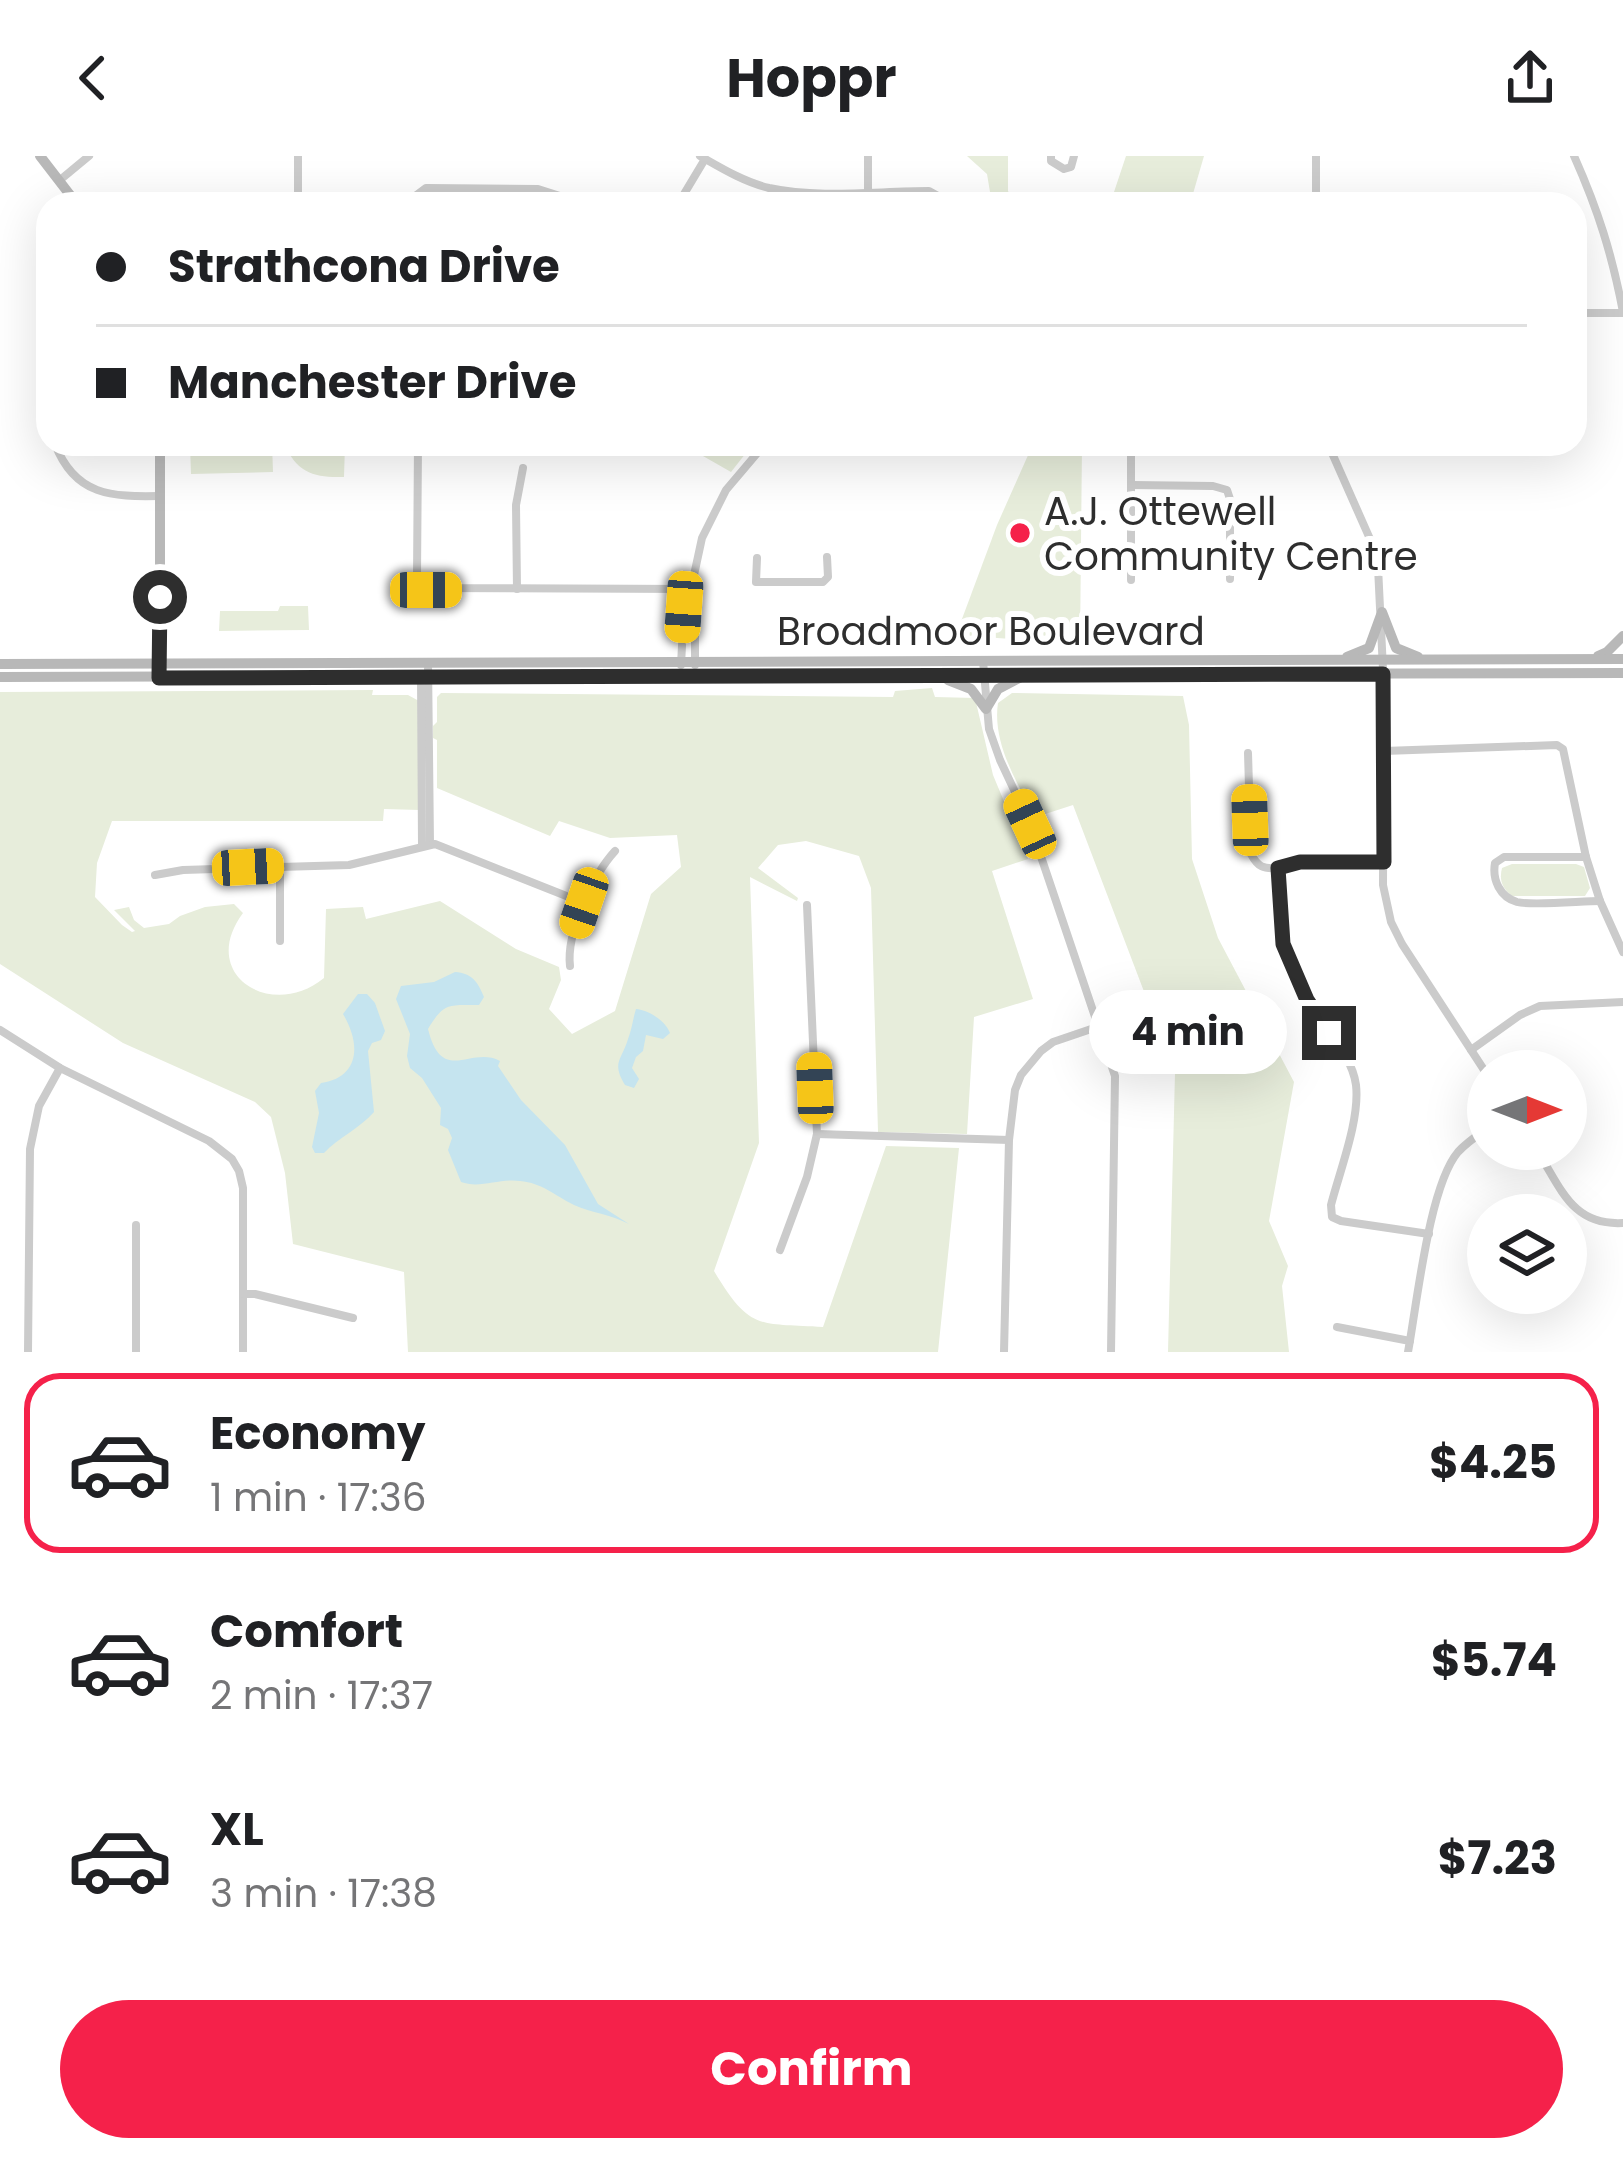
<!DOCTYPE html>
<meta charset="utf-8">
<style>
body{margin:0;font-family:Poppins,sans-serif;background:#f2f2f2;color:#202124;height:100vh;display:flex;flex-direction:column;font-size:45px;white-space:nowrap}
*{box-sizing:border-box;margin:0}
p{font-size:39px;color:#757577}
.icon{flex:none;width:66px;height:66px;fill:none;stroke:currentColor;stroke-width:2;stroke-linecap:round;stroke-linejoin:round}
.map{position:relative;height:1196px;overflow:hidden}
.sheet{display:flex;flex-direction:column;background:#fff;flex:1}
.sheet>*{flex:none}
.hud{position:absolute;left:36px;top:36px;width:1551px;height:264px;border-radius:36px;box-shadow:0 12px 48px #0002;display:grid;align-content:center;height:264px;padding:0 60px;background:#fff}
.needle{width:78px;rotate:90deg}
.controls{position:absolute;left:1467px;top:894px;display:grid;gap:24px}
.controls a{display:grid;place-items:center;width:120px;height:120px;border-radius:50%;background:#fff;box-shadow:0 12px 48px #0002;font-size:60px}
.end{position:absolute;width:54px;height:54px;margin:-27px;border:15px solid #2e2e2e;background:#fff;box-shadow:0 0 0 6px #fff}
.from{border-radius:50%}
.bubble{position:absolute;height:84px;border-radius:42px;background:#fff;box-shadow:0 12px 48px #0002;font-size:39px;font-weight:700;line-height:84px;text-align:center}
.car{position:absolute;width:36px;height:72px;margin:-36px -18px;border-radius:15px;box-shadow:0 0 9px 3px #0007;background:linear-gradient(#f5c518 24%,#345 0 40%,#f5c518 0 76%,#345 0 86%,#f5c518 0)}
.hud b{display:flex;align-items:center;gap:42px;height:114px;font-size:45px}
.hud b+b{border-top:3px solid #e0e0e0}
.hud i{width:30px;height:30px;background:#202124}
ul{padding:21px 0 0;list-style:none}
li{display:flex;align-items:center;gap:36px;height:180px;margin:0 24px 18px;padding:0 36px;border:6px solid transparent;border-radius:36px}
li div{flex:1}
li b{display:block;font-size:45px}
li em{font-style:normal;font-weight:700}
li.on{border-color:#f5214a}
li>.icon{width:108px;height:108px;stroke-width:1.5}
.button{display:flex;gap:24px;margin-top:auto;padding:24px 60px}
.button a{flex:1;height:138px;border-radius:72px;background:#f5214a;color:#fff;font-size:48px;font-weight:700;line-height:138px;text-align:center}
header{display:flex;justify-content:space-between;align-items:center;height:156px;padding:0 60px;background:#fff;font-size:54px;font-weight:700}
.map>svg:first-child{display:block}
.green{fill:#e7eddb}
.water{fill:#c5e4ef}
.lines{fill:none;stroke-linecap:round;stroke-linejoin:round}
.street{stroke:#cbcbcb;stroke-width:8}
.secondary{stroke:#b8b8b8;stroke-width:10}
.route{stroke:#2e2e2e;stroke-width:15}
.poi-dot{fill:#f5214a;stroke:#fff;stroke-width:4.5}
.labels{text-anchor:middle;stroke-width:12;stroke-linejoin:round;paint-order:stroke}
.poi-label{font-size:39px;fill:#2e2e2e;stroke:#fff;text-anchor:start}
.street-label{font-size:39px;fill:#2e2e2e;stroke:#fff}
</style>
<header><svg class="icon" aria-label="back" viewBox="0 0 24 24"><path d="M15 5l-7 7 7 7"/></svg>Hoppr<svg class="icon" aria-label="share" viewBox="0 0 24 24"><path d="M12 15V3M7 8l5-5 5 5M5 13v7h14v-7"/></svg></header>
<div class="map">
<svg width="1623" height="1196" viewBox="0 0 1623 1196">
<rect width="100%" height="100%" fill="#fff"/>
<g class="green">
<polygon points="967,0 1008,0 1008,35 1016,48 992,48 987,18"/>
<polygon points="1126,0 1204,0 1190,48 1110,48"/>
<polygon points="190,288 272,288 273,316 191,318"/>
<path d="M285,288h60l-1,33c-29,1 -48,-4 -59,-33z"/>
<polygon points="682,288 753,288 731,316"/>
<polygon points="1033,288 1082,288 1080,488 956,479 997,369"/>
<polygon points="280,450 308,450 309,474 219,475 220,455 278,455"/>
<path d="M932,532l3,9 40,1 18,77 35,84 -36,12 41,128 -59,18 -7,117 -89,-2 -7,-244 -12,-32 -53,-15 -28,4 -20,23 40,30 -1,3 -47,-24 9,266 -45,128c36,60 44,52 109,56l63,-181 73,2 -21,204h-530l-4,-80 -111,-28 -8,-71 -14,-56 -16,-15 -132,-59 -123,-79v-272l373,-2 -1,5h36l11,6 1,109 -36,-1 -1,12h-271l-15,42 -2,34 27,28 10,7 3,-1 -21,-21 15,-3 5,13 10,8 25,-4 11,-8 25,-9 29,-3 9,9c-46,62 29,108 81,65l2,-69 37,-2 3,12 74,-18 76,48 43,18 2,13 -12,29 23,25 43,-23 36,-117 30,-27 -4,-32 -67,3 -51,-17 -9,15 -113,-48v-48l-4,-2v-12l4,-4v-25l4,-4 452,4 2,-6z"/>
<path d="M1012,537l171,3 6,29 3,134 26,79 76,144 -25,139 19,45 -6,20 7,66h-121l7,-279 -102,-268 -37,12c-19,-33 -44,-75 -38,-114z"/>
<path d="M1512,708h64l8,3 6,21 -5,8h-73c-10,-8 -13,-16 -10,-28z"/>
</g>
<g class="water">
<path d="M455,816c17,1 23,10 29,25l-5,8c-30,0 -35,-3 -51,24 14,57 43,16 72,32l-2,5 23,34 44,45 33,59 31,20c-19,-10 -37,-11 -55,-19 -20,-10 -32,-22 -54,-24 -20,-3 -40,8 -59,1l-13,-32 4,-12 -4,-9 -8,-4 1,-17 -19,-30 -12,-10 -3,-12 3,-22 -14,-35 5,-13 33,-4z"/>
<path d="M358,838h9l8,9 10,28 -4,9 -9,3 -4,8 6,61c-15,17 -35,25 -50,41h-9l-3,-6 7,-34 -4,-22 6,-8c39,-6 40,-39 22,-69z"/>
<path d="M636,853c12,1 29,11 34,24l-7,6 -17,-4 -3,16 -7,6 -4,11 7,11 -5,9 -9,-3c-14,-23 -3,-25 3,-46 4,-10 5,-21 8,-30z"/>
</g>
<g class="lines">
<g class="street">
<path d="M700,0c21,12 44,26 69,32 51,11 108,3 160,3l9,5 1,8"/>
<polyline points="868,0 868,48"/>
<polyline points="1051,0 1051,5 1064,13 1071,11 1074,0"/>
<polyline points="1316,0 1316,48"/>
<path d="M1574,0c24,54 38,98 49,156"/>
<polyline points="60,24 89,0"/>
<polyline points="212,46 214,48"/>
<polyline points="298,48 298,0"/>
<polyline points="415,48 414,41 426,32 538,33 585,48"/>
<polyline points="678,48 705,3"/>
<polyline points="1575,157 1623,157"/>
<path d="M55,288c20,52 57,53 105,52"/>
<polyline points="418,288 417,421 421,432 691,433"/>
<polyline points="1328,288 1374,392 1378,411 1384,534 1383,729 1391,766 1402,788 1488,920"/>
<polyline points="1132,329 1213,330 1227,334 1230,343 1230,423"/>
<polyline points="757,402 756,426 823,426 828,421 827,401"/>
<polyline points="1131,424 1131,288"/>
<polyline points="517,433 516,349 523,312"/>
<polyline points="691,434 695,452 695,509"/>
<polyline points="983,505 989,573 1000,604 1030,668 1115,920 1111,1196"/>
<polyline points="428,506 430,688"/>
<polyline points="681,509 684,451 691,433 702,382 726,334 765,288"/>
<polyline points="421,518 422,690"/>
<polyline points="1384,595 1557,589 1563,593 1586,701 1600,745 1623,796"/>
<path d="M1248,597l3,101c7,13 12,15 27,14"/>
<path d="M1586,701h-82l-9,6c-3,17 5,34 22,39 15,4 65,-1 83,-1"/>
<path d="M1384,706l-84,1 -22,5c2,55 2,86 32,135 15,26 42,52 46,82 4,35 -16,85 -25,120l1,12 9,4 88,13"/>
<polyline points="155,719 183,714 349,709 435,688 584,747"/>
<polyline points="280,785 280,710"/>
<path d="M570,810c-4,-33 23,-91 45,-115"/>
<polyline points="0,874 60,912 209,985 232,1003 239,1015 243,1032 243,1196"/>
<polyline points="1471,894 1520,859 1540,850 1623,846"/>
<polyline points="817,978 1009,984"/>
<path d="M1536,993c25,38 35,77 87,74"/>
<polyline points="136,1069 136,1196"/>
<polyline points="780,1094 807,1021 817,978 807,749"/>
<polyline points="243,1138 255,1138 353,1162"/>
<polyline points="1337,1171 1410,1185"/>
<polyline points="28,1196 30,993 39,950 60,912"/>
<polyline points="1004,1196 1009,984 1015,934 1021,919 1041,895 1053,886 1100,870"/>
<path d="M1408,1196c9,-48 21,-166 50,-200 9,-10 20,-17 30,-24"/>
</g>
<g class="secondary">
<polyline points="40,0 77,48"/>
<polyline points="1382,456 1396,492 1418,501"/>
<polyline points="1598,500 1607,496 1623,480"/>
<polyline points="1347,501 1369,492 1381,459"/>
<polyline points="0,508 1623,503"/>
<polyline points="160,513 160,288"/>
<polyline points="0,521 1623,517"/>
<polyline points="948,524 971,533 986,553 998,533 1023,520"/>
</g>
</g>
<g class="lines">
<polyline class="route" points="160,441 159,522 1383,518 1384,706 1300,706 1278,712 1283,788 1307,844 1329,877"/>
</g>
<circle class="poi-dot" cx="1020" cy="377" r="12"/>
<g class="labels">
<g class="poi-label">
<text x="1044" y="369">A.J. Ottewell<tspan x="1044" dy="45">Community Centre</tspan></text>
</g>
<g class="street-label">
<text x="991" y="489">Broadmoor Boulevard</text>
</g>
</g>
</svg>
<div class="controls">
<a><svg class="needle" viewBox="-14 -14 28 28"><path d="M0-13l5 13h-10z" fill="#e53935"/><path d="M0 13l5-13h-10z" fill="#757577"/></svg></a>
<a><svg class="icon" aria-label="layers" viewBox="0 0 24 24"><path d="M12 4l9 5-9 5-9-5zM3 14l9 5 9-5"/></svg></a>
</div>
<i class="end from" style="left:160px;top:441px"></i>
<i class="end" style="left:1329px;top:877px"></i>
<div class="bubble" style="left:1089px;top:834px;width:198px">4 min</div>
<i class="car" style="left:426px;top:434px;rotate:90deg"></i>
<i class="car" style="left:684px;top:451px;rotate:184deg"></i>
<i class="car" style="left:1250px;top:664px;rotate:358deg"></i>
<i class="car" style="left:1030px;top:668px;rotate:335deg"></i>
<i class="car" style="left:248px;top:711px;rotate:87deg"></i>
<i class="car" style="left:584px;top:747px;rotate:199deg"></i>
<i class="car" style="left:815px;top:932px;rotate:358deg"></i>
<div class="hud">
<b><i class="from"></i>Strathcona Drive</b>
<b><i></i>Manchester Drive</b>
</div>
</div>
<section class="sheet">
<ul>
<li class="on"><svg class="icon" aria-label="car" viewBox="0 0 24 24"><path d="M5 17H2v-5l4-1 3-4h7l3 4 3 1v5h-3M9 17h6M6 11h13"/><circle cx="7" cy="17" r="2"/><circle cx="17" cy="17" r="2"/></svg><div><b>Economy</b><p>1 min · 17:36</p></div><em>$4.25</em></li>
<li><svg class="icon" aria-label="car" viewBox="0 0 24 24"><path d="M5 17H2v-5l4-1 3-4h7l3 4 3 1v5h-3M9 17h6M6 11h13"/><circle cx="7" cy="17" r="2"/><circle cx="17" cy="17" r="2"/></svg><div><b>Comfort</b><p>2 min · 17:37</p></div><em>$5.74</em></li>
<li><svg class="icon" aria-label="car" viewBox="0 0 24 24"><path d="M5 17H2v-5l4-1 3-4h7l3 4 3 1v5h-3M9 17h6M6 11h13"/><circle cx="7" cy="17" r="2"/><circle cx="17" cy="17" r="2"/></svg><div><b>XL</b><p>3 min · 17:38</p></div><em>$7.23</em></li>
</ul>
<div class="button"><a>Confirm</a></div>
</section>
